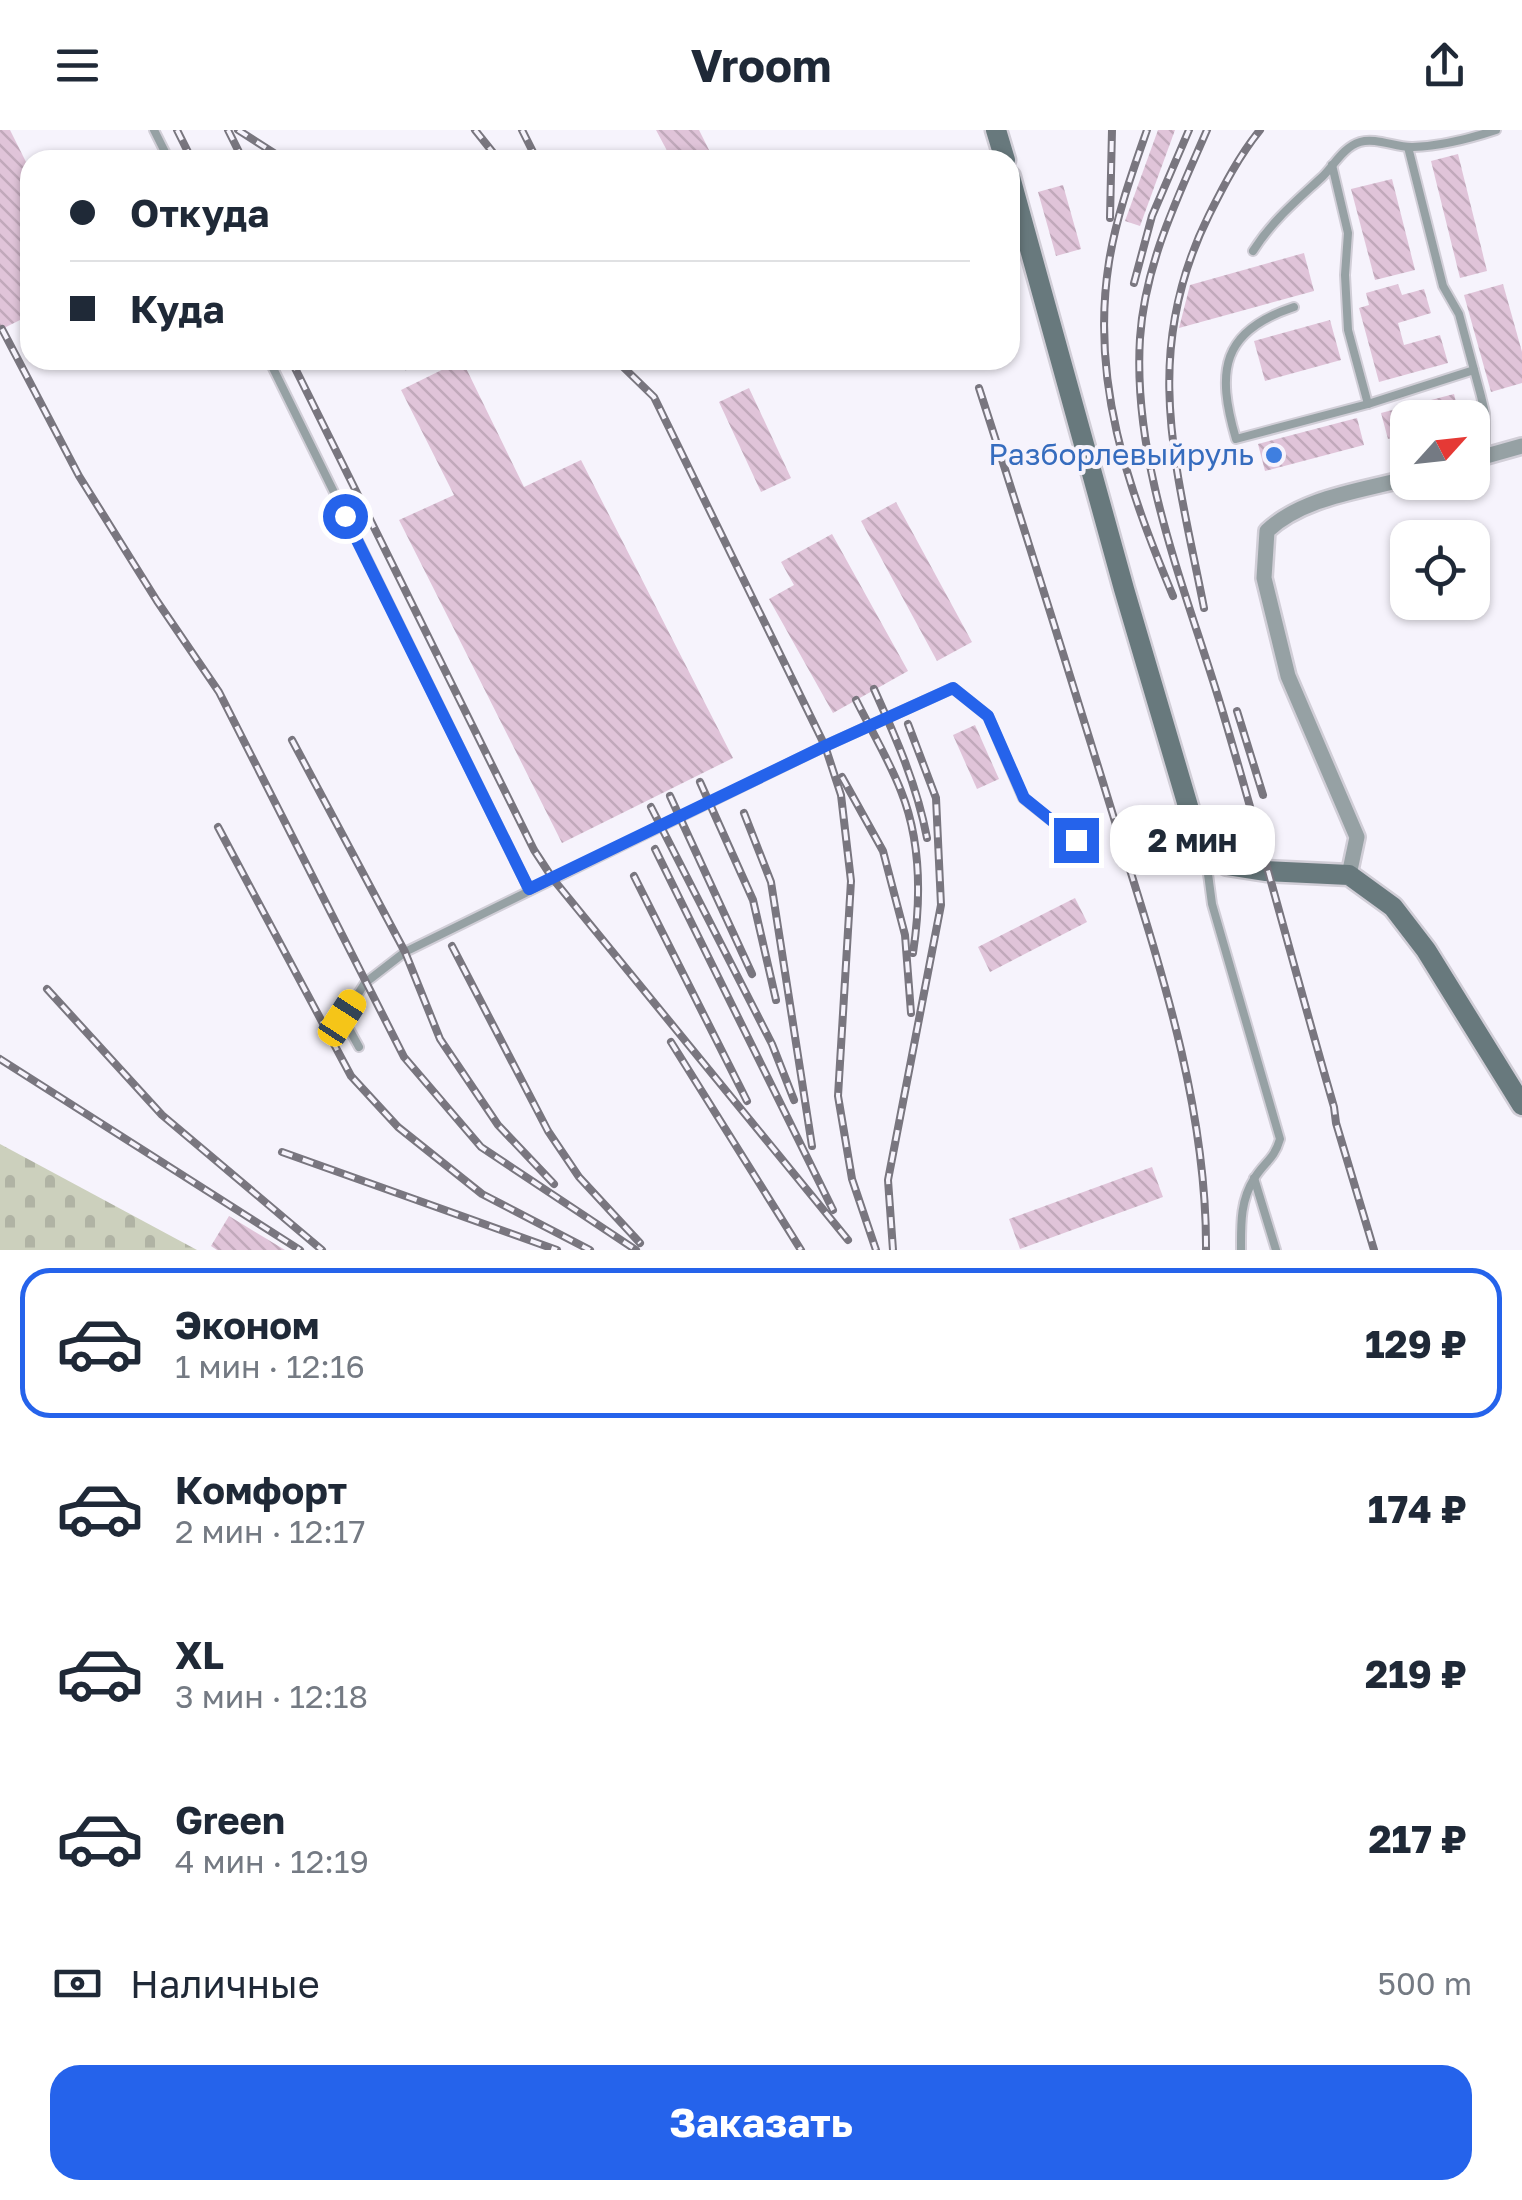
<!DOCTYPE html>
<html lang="ru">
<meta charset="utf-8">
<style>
body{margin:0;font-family:"Golos Text",sans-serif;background:#f6f6f7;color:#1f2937;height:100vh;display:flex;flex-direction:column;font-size:38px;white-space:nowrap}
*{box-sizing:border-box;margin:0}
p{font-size:32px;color:#747a83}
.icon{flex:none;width:55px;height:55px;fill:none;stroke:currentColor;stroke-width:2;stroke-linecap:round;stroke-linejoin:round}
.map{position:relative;height:1120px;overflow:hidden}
.sheet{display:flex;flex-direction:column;background:#fff;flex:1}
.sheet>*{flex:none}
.hud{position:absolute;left:20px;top:20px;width:1000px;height:220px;border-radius:30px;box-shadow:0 2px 8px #0004;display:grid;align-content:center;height:220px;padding:0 50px;background:#fff}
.needle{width:65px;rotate:63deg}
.buttons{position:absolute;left:1390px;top:270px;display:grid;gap:20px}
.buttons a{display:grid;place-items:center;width:100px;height:100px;border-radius:20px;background:#fff;box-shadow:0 2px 8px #0004;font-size:50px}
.end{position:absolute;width:45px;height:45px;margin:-22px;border:12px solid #2563eb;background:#fff;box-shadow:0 0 0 5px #fff}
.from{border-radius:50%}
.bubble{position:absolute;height:70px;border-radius:30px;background:#fff;box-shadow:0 2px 8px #0004;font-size:32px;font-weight:700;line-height:70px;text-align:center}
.car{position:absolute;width:30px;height:60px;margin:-30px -15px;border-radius:12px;box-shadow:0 0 8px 2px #0007;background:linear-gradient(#f5c518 24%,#345 0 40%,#f5c518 0 76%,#345 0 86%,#f5c518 0)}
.hud b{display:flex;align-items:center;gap:35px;height:95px;font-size:38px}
.hud b+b{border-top:2px solid #e0e1e3}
.hud i{width:25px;height:25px;background:#1f2937}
ul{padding:18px 0 0;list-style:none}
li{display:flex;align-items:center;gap:30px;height:150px;margin:0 20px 15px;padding:0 30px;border:5px solid transparent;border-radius:30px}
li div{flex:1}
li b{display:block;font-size:38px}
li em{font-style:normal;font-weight:700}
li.selected{border-color:#2563eb}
li>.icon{width:90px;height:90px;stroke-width:1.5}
.pay{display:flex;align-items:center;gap:25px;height:110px;padding:0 50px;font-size:38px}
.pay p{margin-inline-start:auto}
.primary-button{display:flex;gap:20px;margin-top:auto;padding:20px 50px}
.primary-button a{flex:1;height:115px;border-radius:30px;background:#2563eb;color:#fff;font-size:40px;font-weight:700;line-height:115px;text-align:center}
header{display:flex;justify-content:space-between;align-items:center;height:130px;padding:0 50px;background:#fff;font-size:45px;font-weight:700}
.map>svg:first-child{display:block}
.cemetery{fill:url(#cemetery-stones)}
.building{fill:url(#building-back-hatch)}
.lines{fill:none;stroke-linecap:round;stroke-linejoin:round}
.lane-casing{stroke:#d1ced7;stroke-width:12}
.street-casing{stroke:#d1ced7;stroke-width:20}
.secondary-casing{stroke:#d1ced7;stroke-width:25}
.lane{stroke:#96a1a4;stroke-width:8}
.street{stroke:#96a1a4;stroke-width:15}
.secondary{stroke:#68797d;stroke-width:20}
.rail-casing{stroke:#79767f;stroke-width:8}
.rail{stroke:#f6f3fc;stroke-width:4;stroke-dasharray:11;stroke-linecap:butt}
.route{stroke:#2563eb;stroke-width:12}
.shop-dot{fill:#3f7fe0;stroke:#f6f3fc;stroke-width:4}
.labels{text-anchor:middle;stroke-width:8;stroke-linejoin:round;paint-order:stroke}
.shop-label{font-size:30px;fill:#366cbe;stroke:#f6f3fc;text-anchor:end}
</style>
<header><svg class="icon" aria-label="menu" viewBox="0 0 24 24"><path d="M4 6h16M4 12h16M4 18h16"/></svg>Vroom<svg class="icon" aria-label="share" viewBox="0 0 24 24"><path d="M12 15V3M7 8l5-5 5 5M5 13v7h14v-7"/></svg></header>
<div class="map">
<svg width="1522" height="1120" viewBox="0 0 1522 1120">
<defs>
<pattern id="cemetery-stones" width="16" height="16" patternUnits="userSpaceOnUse" patternTransform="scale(2.5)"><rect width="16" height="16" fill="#ccd0bd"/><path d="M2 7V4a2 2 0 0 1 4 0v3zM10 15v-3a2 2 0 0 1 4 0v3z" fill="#b0b3a4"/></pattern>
<pattern id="building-back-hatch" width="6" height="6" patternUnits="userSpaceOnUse" patternTransform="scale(2.5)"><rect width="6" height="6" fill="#e0c4d9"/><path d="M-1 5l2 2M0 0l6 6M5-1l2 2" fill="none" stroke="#c1a9bb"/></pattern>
</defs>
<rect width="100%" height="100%" fill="#f6f3fc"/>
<polygon class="cemetery" points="0,1014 197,1120 0,1120"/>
<g class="building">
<polygon points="0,0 10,0 30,40 30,185 0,200"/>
<polygon points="656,0 699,0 709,20 689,30 672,30"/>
<polygon points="1158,0 1175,0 1140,96 1125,91"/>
<polygon points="1458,24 1487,141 1460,148 1431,31"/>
<polygon points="1392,49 1415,140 1375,150 1351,59"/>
<polygon points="1063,55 1081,119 1056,126 1038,62"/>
<polygon points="1304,123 1314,161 1179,198 1190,155"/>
<polygon points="1398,154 1402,165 1424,159 1431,183 1398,193 1404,215 1440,205 1448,233 1379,252 1359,178 1369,175 1366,163"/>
<polygon points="1503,154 1522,222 1522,253 1491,262 1464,165"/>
<polygon points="1330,190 1341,230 1265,251 1254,211"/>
<polygon points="462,230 524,357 581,330 733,628 562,713 399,390 454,365 401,260"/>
<polygon points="749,258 791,348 761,362 719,272"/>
<polygon points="1454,264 1460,288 1408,288 1408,303 1388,309 1381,283"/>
<polygon points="1357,288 1364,315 1265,341 1258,314"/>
<polygon points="896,372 972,512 937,531 861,391"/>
<polygon points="832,404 908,541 833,583 769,469 794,455 781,432"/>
<polygon points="975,595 999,649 977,659 953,605"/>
<polygon points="1075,768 1087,792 990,842 978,817"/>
<polygon points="1152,1037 1163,1067 1020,1119 1009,1089"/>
<polygon points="229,1086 285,1120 217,1120 211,1116"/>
</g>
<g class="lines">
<g class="lane-casing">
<g id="lane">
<polyline points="154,0 169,30"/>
<polyline points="1408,17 1443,156 1459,184 1481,266 1485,283 1485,327"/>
<polyline points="1332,35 1348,103 1345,145 1348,200 1368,274"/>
<path d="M1253,121c19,-30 42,-49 68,-73 12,-11 22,-31 39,-36 16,-5 37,6 53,5 29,-1 56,-8 83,-17"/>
<path d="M1294,177c-73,24 -78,64 -58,132l132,-35 106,-34"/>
<polyline points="269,230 529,759"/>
<polyline points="1396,318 1408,315"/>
<path d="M1206,729l6,45 68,235c-6,21 -16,23 -26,40 -14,22 -13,46 -13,71"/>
<polyline points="359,917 343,888 365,853 405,822 825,616 953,558 988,586 1023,668 1076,710"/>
<polyline points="1254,1048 1276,1120"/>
</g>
</g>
<g class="street-casing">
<g id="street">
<polyline points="1472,330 1522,316"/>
<path d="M1349,745l8,-38 -69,-161 -24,-98 3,-47c36,-34 94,-40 141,-53"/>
</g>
</g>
<g class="secondary-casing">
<g id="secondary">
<polyline points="996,0 1005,30"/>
<polyline points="1010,47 1124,459 1193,693 1206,725 1228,735 1266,741 1349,745 1393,777 1426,820 1522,975"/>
</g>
</g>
<use href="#lane" class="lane"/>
<use href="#street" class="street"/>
<use href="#secondary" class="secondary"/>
<g class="rail-casing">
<g id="rail">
<polyline points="177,0 192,30"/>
<polyline points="228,0 243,30"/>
<polyline points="238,0 285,30"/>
<polyline points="475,0 499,30"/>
<polyline points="522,0 537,30"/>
<path d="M1147,0c-15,43 -31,87 -38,132 -19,119 19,226 64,334"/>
<path d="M1207,0c-29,67 -62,133 -67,208 -8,128 47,254 83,375 39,131 73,263 111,394l2,16 38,127"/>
<polyline points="1110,88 1112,0"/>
<polyline points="1134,153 1152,86 1189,0"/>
<polyline points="2,199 79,346 157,471 219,562 404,927 481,1017 636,1120"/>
<polyline points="291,230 534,720 553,749 848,1110"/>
<polyline points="403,230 406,236"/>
<polyline points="429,230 431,234"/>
<polyline points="616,230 654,267 825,616 841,665 851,751 838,966 852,1049 876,1120"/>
<path d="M979,258c46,142 90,284 134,427 43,140 94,286 93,435"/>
<path d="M1204,478c-28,-143 -64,-254 5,-393 15,-30 30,-59 51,-85"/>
<path d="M874,559c22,49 43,96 53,149"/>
<path d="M856,570c15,30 33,60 45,91 20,50 20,109 12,162"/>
<polyline points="1237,581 1263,665"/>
<polyline points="292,610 405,822 440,909 498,995 554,1054"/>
<polyline points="842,647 883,721 905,805 911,883"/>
<polyline points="700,652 753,770 776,870"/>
<polyline points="670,666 752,844"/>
<polyline points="651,677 772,914 794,970"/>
<polyline points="744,683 771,752 812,1016"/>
<polyline points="218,697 351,946 398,997 482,1064 590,1120"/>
<polyline points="655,719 833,1080"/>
<polyline points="634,746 747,971"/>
<polyline points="452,816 548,1001 579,1047 640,1113"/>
<polyline points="47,859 162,985 322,1120"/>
<polyline points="671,912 801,1120"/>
<polyline points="0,929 300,1120"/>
<polyline points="282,1022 557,1120"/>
<polyline points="893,1120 888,1050 941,775 936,668 908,594"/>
</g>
</g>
<use href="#rail" class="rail"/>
</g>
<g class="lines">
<polyline class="route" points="345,386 529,759 825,616 953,558 988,586 1024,668 1076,710"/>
</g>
<circle class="shop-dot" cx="1274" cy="325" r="10"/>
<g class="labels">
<g class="shop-label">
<text x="1254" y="335">Разборлевыйруль</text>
</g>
</g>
</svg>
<div class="buttons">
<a><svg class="needle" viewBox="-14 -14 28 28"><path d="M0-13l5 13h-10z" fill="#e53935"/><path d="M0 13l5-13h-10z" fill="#747a83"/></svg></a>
<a><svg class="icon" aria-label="locate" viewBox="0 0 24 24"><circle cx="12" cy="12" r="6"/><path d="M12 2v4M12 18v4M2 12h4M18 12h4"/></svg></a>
</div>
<i class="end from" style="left:345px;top:386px"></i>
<i class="end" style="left:1076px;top:710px"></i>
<div class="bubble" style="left:1110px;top:675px;width:165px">2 мин</div>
<i class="car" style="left:342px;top:888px;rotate:33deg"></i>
<div class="hud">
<b><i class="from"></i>Откуда</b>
<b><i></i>Куда</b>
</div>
</div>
<section class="sheet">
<ul>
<li class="selected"><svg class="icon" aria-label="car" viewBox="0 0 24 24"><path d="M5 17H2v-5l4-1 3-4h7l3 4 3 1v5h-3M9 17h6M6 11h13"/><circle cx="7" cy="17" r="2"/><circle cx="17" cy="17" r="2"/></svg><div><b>Эконом</b><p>1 мин · 12:16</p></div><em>129 ₽</em></li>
<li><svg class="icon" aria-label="car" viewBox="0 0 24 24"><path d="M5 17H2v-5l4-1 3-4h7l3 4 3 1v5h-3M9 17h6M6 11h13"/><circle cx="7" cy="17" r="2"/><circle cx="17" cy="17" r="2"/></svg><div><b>Комфорт</b><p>2 мин · 12:17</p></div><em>174 ₽</em></li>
<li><svg class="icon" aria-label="car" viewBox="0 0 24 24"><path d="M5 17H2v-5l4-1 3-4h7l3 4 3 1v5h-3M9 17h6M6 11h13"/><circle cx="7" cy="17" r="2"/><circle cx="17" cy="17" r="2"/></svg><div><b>XL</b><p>3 мин · 12:18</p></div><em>219 ₽</em></li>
<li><svg class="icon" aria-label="car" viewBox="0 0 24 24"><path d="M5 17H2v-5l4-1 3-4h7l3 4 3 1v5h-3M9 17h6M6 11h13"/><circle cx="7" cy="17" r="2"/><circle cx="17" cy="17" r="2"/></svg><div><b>Green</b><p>4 мин · 12:19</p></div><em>217 ₽</em></li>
</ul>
<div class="pay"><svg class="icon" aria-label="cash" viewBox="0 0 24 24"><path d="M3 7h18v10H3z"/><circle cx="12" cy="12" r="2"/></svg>Наличные<p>500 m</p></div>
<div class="primary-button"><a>Заказать</a></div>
</section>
